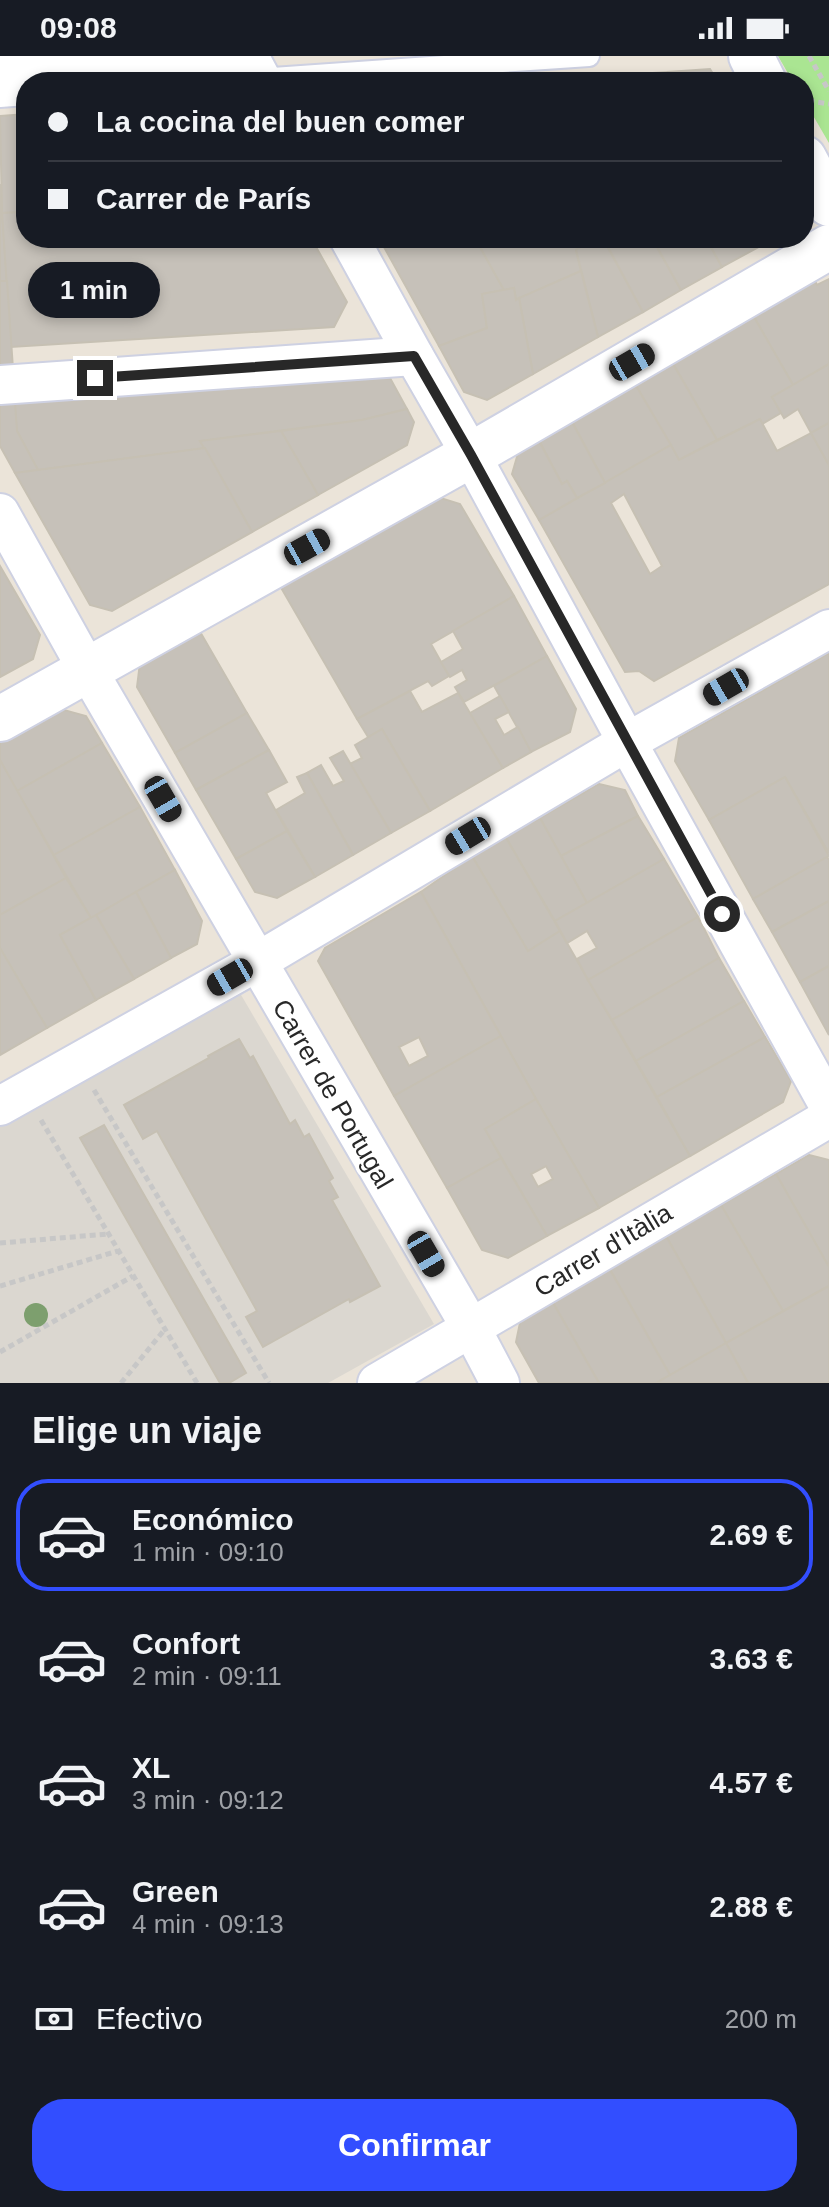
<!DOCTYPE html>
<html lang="es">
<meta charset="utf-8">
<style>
body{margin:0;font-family:Arial,sans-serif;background:#20242c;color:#f1f3f6;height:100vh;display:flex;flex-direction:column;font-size:30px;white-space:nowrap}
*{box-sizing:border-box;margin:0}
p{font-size:26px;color:#9ea1a6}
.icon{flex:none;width:44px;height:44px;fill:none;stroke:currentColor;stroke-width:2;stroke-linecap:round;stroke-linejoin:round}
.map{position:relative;height:1327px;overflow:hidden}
.sheet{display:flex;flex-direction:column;background:#171b24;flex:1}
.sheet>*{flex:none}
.hud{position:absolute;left:16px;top:16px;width:798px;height:176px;border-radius:32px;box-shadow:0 4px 12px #0003;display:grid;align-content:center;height:176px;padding:0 32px;background:#171b24}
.end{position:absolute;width:36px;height:36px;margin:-18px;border:10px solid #282828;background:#fff;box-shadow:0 0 0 4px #fff}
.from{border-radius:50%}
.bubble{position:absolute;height:56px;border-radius:28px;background:#171b24;box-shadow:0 4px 12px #0003;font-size:26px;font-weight:700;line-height:56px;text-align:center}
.car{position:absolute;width:24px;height:48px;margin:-24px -12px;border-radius:10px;box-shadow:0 0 6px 2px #0007;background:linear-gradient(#222 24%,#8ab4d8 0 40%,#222 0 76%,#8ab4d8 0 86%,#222 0)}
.hud b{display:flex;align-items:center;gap:28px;height:76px;font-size:30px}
.hud b+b{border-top:2px solid #363941}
.hud i{width:20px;height:20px;background:#f1f3f6}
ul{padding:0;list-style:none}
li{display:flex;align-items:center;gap:24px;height:112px;margin:0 16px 12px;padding:0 16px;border:4px solid transparent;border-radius:32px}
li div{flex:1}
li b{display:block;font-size:30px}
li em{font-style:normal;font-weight:700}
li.active{border-color:#324eff}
li>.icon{width:72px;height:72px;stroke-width:1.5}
h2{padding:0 32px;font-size:36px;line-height:96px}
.pay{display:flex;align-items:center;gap:20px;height:88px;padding:0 32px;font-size:30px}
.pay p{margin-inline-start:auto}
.primary-button{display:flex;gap:16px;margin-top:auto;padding:16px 32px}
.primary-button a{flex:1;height:92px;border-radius:32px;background:#324eff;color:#fff;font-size:32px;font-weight:700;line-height:92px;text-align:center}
.status{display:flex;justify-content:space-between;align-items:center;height:56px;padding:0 40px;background:#171b24;direction:ltr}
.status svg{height:22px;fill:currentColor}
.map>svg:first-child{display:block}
.green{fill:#aae592}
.plaza{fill:#dbd7d0}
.building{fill:#c6c1b9;stroke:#c6c0b3;stroke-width:2;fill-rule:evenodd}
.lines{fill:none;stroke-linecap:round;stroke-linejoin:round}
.service-casing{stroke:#ced1e2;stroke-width:24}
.minor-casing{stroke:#ced1e2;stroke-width:42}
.tertiary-casing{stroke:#ced1e2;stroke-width:48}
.path{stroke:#c7c7c7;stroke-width:5;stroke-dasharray:6 4;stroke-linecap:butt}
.service{stroke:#fff;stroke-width:20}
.minor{stroke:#fff;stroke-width:38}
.tertiary{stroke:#fff;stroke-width:44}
.tree{fill:#7d9f6e}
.route{stroke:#282828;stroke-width:10}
.labels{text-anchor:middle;stroke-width:7;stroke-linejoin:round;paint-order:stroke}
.street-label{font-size:26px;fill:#282828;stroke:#fff}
</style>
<div class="status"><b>09:08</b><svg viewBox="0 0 49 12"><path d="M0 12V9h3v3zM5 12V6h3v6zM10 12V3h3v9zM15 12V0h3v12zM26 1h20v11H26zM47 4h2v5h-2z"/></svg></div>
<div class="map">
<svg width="829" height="1327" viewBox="0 0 829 1327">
<rect width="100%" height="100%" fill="#ebe4d9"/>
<polygon class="green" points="778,0 829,0 829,87 804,44 804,26 793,26"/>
<polygon class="plaza" points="237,932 434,1268 328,1327 0,1327 0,1071"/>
<g class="building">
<polygon points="710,13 718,26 670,26 668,16"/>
<polygon points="668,16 670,26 623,26 621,19"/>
<polygon points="26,58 26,156 2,157 0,60"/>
<polygon points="0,128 7,225 0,225"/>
<polygon points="26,156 26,182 311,182 347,246 334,271 11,291 2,157"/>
<polygon points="379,182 475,182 504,234 482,238 487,272 439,290"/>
<polygon points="475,182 595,182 576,194 581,215 516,244 514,232 504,234"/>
<polygon points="595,182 603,182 643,256 598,281 576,194"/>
<polygon points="603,182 652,182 681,234 643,256"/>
<polygon points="652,182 706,182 722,211 681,234"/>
<polygon points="706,182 775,182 722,211"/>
<polygon points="581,215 598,281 533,318 519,242"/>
<polygon points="829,223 829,308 793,329 754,261 815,225 817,229"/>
<polygon points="0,225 7,225 13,313 0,313"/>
<polygon points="514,232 516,244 519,242 533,318 487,344 464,336 439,290 487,272 482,238"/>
<polygon points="754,261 793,329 772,341 781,357 762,368 760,363 717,384 672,306"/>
<polygon points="672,306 717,384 679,404 635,328"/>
<polygon points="829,308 829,367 811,377 798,353 784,362 772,341"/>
<polygon points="390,322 407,353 362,364 200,385 205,392 38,414 17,375 14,347"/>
<polygon points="635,328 671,389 605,427 571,364"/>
<polygon points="14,332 17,375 38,414 15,417 0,390 0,333"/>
<polygon points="407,353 414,366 407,389 318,439 281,375 362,364"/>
<path d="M760,363l17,32 34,-18 18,32v119l-175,97 -15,-10 -14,1 -86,-152 132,-75 8,15zM624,438l38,72 -12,8 -39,-71z"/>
<polygon points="571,364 605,427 577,442 567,425 562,428 538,383"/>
<polygon points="829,367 829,409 811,377"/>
<polygon points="281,375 318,439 252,476 200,385"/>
<polygon points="538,383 562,428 567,425 577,442 539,464 512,418 519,394"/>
<polygon points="205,392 252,476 112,555 90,549 15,417"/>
<polygon points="434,440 460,448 514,540 431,588 449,620 432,630 428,625 357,663 279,528"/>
<polygon points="0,510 40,579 33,603 0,621"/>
<polygon points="514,540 547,600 464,646 455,631 467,624 462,614 450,621 441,606 463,593 453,575"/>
<polygon points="199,574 247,657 175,697 137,631 140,607"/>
<polygon points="829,597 829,797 785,721 709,764 675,705 679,682"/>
<polygon points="547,600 576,653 570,676 531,696 494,630"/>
<polygon points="410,635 422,656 458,637 503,712 430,755 382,673 368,681 357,663"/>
<polygon points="500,640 509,656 495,663 504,679 518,671 531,696 503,712 470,657"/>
<polygon points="60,653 86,660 102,687 17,735 0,704 0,686"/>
<polygon points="247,657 269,694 196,734 175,697"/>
<polygon points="382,673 430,755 391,777 350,708 362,702 355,689"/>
<polygon points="102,687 140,751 54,799 17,735"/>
<polygon points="269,694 287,726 266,737 287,775 236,803 196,734"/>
<polygon points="343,695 391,777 353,799 307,717 321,709 333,730 344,725 330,702"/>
<polygon points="0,704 66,822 0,859"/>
<polygon points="307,717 353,799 315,821 276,754 305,737 297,721"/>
<polygon points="785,721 829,800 753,843 709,764"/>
<polygon points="599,728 625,734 638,760 561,800 540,762"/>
<polygon points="140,751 175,814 91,862 54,799"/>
<polygon points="638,760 664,803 587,847 561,800"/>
<polygon points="540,762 587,847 555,865 505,780"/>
<polygon points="287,775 315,821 277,842 255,836 236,803"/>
<polygon points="505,780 560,875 528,895 472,800"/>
<polygon points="472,800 528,895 560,875 690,1100 599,1152 536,1043 421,836"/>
<polygon points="827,801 829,804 829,845 772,876 753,843"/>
<polygon points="664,803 698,861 588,924 577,903 597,892 587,875 567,887 555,865"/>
<polygon points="175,814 202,865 197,888 171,902 136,836"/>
<polygon points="66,822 91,862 60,879 96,944 47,972 0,892 0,859"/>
<polygon points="136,836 171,902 134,923 96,859"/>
<path d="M421,836l80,144 -107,60 -76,-135 7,-13zM419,981l9,19 -19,10 -10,-19z"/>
<polygon points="829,845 829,910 800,926 772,876"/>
<polygon points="96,859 134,923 96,944 60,879"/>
<polygon points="698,861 719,902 612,964 588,924"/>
<polygon points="0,892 47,972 0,999"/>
<polygon points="719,902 744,945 636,1005 612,964"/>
<polygon points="829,910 829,979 800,926"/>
<polygon points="744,945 765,981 657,1041 636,1005"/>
<polygon points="501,980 536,1043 485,1073 501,1102 447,1132 394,1040"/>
<polygon points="765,981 791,1025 783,1046 690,1100 657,1041"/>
<polygon points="239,983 250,1002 253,1000 290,1068 295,1064 304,1081 309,1078 333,1122 329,1125 338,1141 332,1144 380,1230 350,1246 349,1243 263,1291 246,1261 257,1255 157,1075 143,1083 124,1049 209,1002 208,1000"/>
<path d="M536,1043l63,109 -52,28 -62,-107zM546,1110l7,13 -15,8 -7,-13z"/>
<polygon points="104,1069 246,1317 229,1327 220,1327 80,1082"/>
<polygon points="809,1099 829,1104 829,1211 776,1118"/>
<polygon points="501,1102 547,1180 508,1202 482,1194 447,1132"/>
<polygon points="776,1118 829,1211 829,1230 783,1255 721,1149"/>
<polygon points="721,1149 783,1255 726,1287 666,1180"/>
<polygon points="666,1180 726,1287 670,1319 609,1212"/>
<polygon points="609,1212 670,1319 656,1327 599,1327 552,1245"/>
<polygon points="829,1230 829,1327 748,1327 726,1287"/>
<polygon points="552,1245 599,1327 539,1327 516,1286 521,1262"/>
<polygon points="726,1287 748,1327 656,1327"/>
</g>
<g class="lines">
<g class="service-casing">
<g id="service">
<polyline points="213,26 589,0"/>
<polyline points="0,41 26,39"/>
</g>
</g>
<g class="minor-casing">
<g id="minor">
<polyline points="249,0 263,26"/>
<polyline points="349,182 414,300 471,399 627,686 829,1050"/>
<polyline points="0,329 414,300"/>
<polyline points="0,457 87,613 471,1272 500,1327"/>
<polyline points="0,1050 257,906 627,686 829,573"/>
<polyline points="377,1327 829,1062"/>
</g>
</g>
<g class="tertiary-casing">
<g id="tertiary">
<polyline points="751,0 764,26"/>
<polyline points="0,17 233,0"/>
<polyline points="804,102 829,148"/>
<polyline points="0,663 471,399 829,191"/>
</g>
</g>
<g class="path">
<polyline points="809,0 829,35"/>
<polyline points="804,35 810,45 829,48"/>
<polyline points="94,1034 269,1327"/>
<polyline points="41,1064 197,1327"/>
<polyline points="0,1187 108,1178"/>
<polyline points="0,1230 118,1195"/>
<polyline points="0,1296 133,1220"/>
<polyline points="121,1327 165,1273"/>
</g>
<use href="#service" class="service"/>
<use href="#minor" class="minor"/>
<use href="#tertiary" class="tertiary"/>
</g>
<circle class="tree" cx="36" cy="1259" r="12"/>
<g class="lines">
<polyline class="route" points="95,322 414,300 471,399 722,858"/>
</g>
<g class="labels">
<g class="street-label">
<text transform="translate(333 1038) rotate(60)" y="9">Carrer de Portugal</text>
<text transform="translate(603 1194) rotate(-31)" y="9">Carrer d'Itàlia</text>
</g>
</g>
</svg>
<i class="end from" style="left:722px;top:858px"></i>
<i class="end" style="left:95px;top:322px"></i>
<div class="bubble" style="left:28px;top:206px;width:132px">1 min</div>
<i class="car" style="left:632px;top:306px;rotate:60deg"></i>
<i class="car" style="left:307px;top:491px;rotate:61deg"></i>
<i class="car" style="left:726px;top:631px;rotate:240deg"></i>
<i class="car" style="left:163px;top:743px;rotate:150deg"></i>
<i class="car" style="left:468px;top:780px;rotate:239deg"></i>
<i class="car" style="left:230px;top:921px;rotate:240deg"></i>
<i class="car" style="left:426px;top:1198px;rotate:150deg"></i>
<div class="hud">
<b><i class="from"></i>La cocina del buen comer</b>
<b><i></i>Carrer de París</b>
</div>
</div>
<section class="sheet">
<h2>Elige un viaje</h2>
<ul>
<li class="active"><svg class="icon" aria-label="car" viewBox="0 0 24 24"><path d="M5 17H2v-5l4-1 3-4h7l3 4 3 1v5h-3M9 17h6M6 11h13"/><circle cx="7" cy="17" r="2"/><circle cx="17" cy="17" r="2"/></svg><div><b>Económico</b><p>1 min · 09:10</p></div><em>2.69 €</em></li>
<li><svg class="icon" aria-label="car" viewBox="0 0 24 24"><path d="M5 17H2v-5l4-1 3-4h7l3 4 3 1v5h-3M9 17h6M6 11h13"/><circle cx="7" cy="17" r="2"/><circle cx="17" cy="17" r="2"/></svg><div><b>Confort</b><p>2 min · 09:11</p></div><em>3.63 €</em></li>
<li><svg class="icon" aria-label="car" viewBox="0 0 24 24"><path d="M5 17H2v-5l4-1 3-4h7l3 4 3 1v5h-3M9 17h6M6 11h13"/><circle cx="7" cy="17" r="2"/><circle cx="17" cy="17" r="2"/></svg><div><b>XL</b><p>3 min · 09:12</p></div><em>4.57 €</em></li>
<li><svg class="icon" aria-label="car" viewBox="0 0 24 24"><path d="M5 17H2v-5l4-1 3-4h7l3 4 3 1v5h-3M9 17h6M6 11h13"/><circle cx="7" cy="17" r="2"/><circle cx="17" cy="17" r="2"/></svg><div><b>Green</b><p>4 min · 09:13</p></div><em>2.88 €</em></li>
</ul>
<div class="pay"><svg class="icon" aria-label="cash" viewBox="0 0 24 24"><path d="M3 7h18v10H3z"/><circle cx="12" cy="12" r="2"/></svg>Efectivo<p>200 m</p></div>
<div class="primary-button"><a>Confirmar</a></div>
</section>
